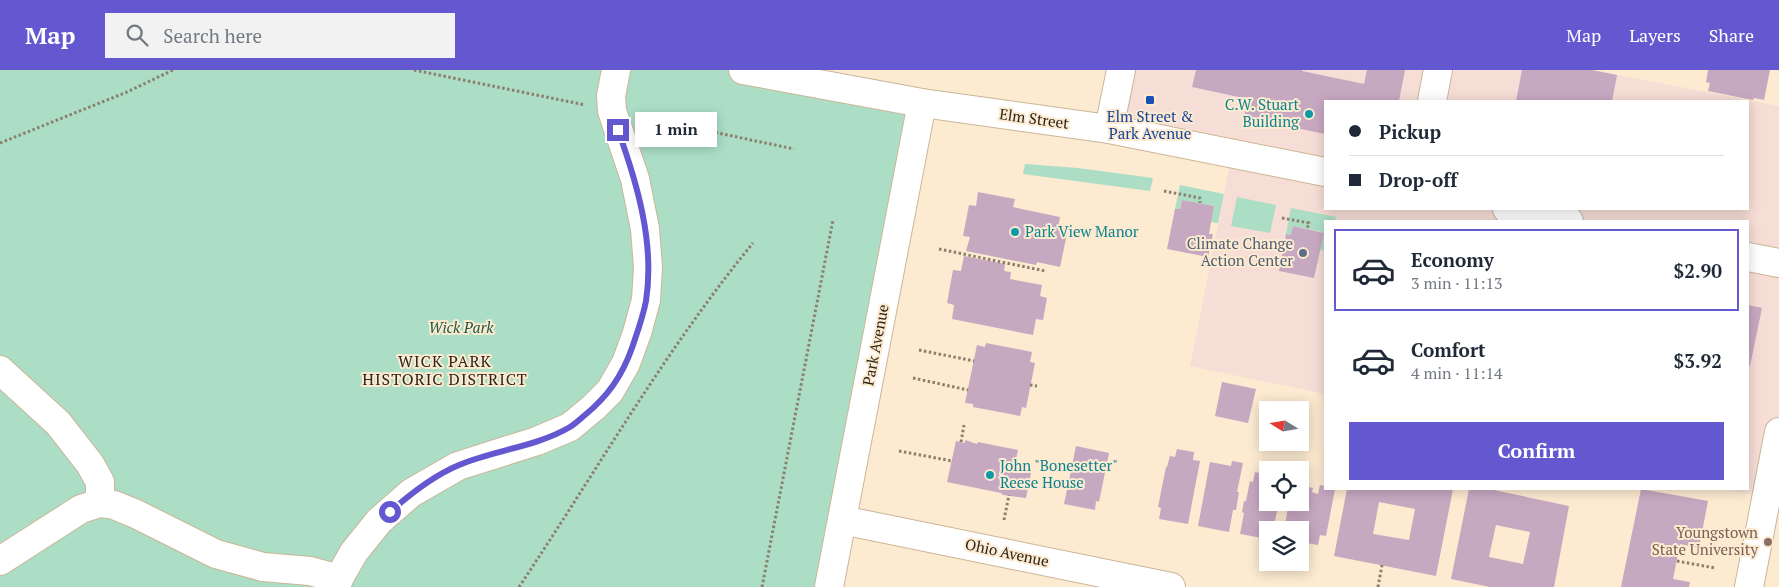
<!DOCTYPE html>
<meta charset="utf-8">
<style>
body{margin:0;font-family:"PT Serif",serif;background:#f2f2f3;color:#1f2937;height:100vh;display:flex;flex-direction:column;font-size:19px;white-space:nowrap}
*{box-sizing:border-box;margin:0}
p{font-size:16px;color:#747a83}
.icon{flex:none;width:28px;height:28px;fill:none;stroke:currentColor;stroke-width:2;stroke-linecap:round;stroke-linejoin:round}
.map{position:relative;flex:1;overflow:hidden}
.panel{position:absolute;left:1324px;top:150px;width:425px;height:270px;display:flex;flex-direction:column;background:#fff;border-radius:0px;box-shadow:0 2px 12px #0003}
.panel>*{flex:none}
.banner{position:absolute;left:1324px;top:30px;width:425px;height:110px;border-radius:0px;box-shadow:0 2px 12px #0003;display:grid;align-content:center;height:110px;padding:0 25px;background:#fff}
.needle{width:32px;rotate:281deg}
.buttons{position:absolute;left:1259px;top:331px;display:grid;gap:10px}
.buttons a{display:grid;place-items:center;width:50px;height:50px;border-radius:0px;background:#fff;box-shadow:0 2px 12px #0003;font-size:25px}
.end{position:absolute;width:22px;height:22px;margin:-11px;border:6px solid #6458d1;background:#fff;box-shadow:0 0 0 2px #fff}
.from{border-radius:50%}
.bubble{position:absolute;height:35px;border-radius:0px;background:#fff;box-shadow:0 2px 12px #0003;font-size:16px;font-weight:700;line-height:35px;text-align:center}
.banner b{display:flex;align-items:center;gap:18px;height:48px;font-size:19px}
.banner b+b{border-top:1px solid #e0e1e3}
.banner i{width:12px;height:12px;background:#1f2937}
ul{padding:9px 0 0;list-style:none}
li{display:flex;align-items:center;gap:15px;height:82px;margin:0 10px 8px;padding:0 15px;border:2px solid transparent;border-radius:0px}
li div{flex:1}
li b{display:block;font-size:19px}
li em{font-style:normal;font-weight:700}
li.on{border-color:#6458d1}
li>.icon{width:45px;height:45px;stroke-width:1.5}
.primary-button{display:flex;gap:10px;margin-top:auto;padding:10px 25px}
.primary-button a{flex:1;height:58px;border-radius:0px;background:#6458d1;color:#fff;font-size:20px;font-weight:700;line-height:58px;text-align:center}
header{display:flex;align-items:center;gap:30px;box-sizing:border-box;height:70px;padding:0 25px;background:#6458d1;color:#fff}
header strong{font-size:24px}
nav{display:flex;gap:28px;margin-inline-start:auto;font-size:18px}
.search{width:350px;height:45px;background:#f2f2f3;display:flex;align-items:center;gap:12px;box-sizing:border-box;padding:0 18px;border-radius:0px;color:#747a83;font-size:19px}
.map>svg:first-child{display:block}
.commercial{fill:#f6ddd6;fill-rule:evenodd}
.green{fill:#acdec6}
.building{fill:#c7a8c1;fill-rule:evenodd}
.lines{fill:none;stroke-linecap:round;stroke-linejoin:round}
.minor-casing{stroke:#cbb697;stroke-width:30}
.path{stroke:#8b7f6d;stroke-width:3;stroke-dasharray:2.5 2.5;stroke-linecap:butt}
.minor{stroke:#fff;stroke-width:28}
.route{stroke:#6458d1;stroke-width:6}
.transit-dot{fill:#1a4fb4;stroke:#fcead1;stroke-width:2}
.culture-dot{fill:#0f9aa8;stroke:#fcead1;stroke-width:2}
.service-dot{fill:#5c6f8a;stroke:#fcead1;stroke-width:2}
.education-dot{fill:#8d6e63;stroke:#fcead1;stroke-width:2}
.labels{text-anchor:middle;stroke-width:4;stroke-linejoin:round;paint-order:stroke}
.culture-label{font-size:15px;fill:#0d838f;stroke:#fcead1;text-anchor:start}
.transit-label{font-size:15px;fill:#164399;stroke:#fcead1}
.street-label{font-size:15px;fill:#2d2519;stroke:#fcead1}
.service-label{font-size:15px;fill:#4e5e75;stroke:#fcead1;text-anchor:end}
.park-label{font-size:15px;font-style:italic;fill:#195a41;stroke:#fcead1}
.education-label{font-size:15px;fill:#785e54;stroke:#fcead1;text-anchor:end}
.neighbourhood-label{font-size:16px;letter-spacing:1px;fill:#2d2519;stroke:#fcead1}
</style>
<header>
<strong>Map</strong>
<div class="search"><svg class="icon" aria-label="search" viewBox="0 0 24 24"><circle cx="10" cy="10" r="6"/><path d="M15 15l6 6"/></svg>Search here</div>
<nav><a>Map</a><a>Layers</a><a>Share</a></nav>
</header>
<div class="map">
<svg width="1779" height="517" viewBox="0 0 1779 517">
<rect width="100%" height="100%" fill="#fcead1"/>
<path class="commercial" d="M1121,0h471l187,36v326l-13,65 -43,-8h25v-268h-423v173l-135,-28 42,-212 -123,-25zM1325,31h423v108h-423z"/>
<g class="green">
<polygon points="0,0 743,0 922,33 829,517 0,517"/>
<polygon points="1025,94 1078,98 1153,108 1150,121 1023,104"/>
<polygon points="1180,115 1224,124 1218,153 1211,152 1214,136 1182,130 1180,139 1175,139"/>
<polygon points="1237,127 1276,135 1270,163 1231,156"/>
<polygon points="1291,138 1336,147 1335,151 1325,151 1325,181 1320,180 1323,162 1293,156 1291,165 1286,164"/>
</g>
<g class="building">
<polygon points="1196,0 1302,0 1302,1 1364,14 1367,0 1405,0 1399,31 1325,31 1325,64 1244,47 1248,29 1192,17"/>
<polygon points="1522,0 1592,0 1617,5 1612,31 1516,31"/>
<polygon points="1708,0 1770,0 1764,30 1754,28 1753,30 1708,21 1710,13 1706,12"/>
<polygon points="978,122 1015,129 1013,137 1060,147 1058,157 1068,159 1060,197 1037,192 1036,195 966,181 970,167 963,166 969,135 976,136"/>
<polygon points="1182,130 1214,136 1209,164 1213,164 1208,187 1167,179 1175,139 1180,139"/>
<polygon points="1293,156 1324,163 1314,208 1279,201 1286,164 1291,165"/>
<polygon points="964,186 1005,194 1004,201 1011,202 1010,209 1042,215 1040,226 1047,228 1043,250 1036,249 1033,265 952,249 954,235 947,233 953,200 961,201"/>
<polygon points="1748,235 1762,238 1750,296 1748,295"/>
<polygon points="986,273 1032,282 1030,292 1035,293 1026,338 1022,337 1020,346 973,337 973,334 965,333 977,275 985,277"/>
<polygon points="1222,312 1256,319 1248,353 1215,346"/>
<polygon points="965,370 977,374 978,372 1018,380 1015,394 1032,398 1026,428 1003,425 1001,423 947,412 956,371 965,373"/>
<polygon points="1275,372 1292,372 1290,381 1274,378"/>
<polygon points="1076,376 1109,383 1099,432 1096,431 1095,440 1064,434"/>
<polygon points="1177,379 1194,382 1193,390 1200,391 1188,454 1159,449 1161,438 1158,437 1166,397 1167,397 1170,386 1175,387"/>
<polygon points="1232,391 1243,393 1237,422 1239,422 1236,440 1233,440 1229,462 1198,456 1210,392 1231,396"/>
<polygon points="1255,402 1268,405 1268,432 1279,432 1273,460 1268,460 1268,469 1240,464 1244,443 1242,442 1244,431 1246,431 1250,411 1253,412"/>
<polygon points="1300,415 1313,418 1312,422 1318,424 1320,415 1325,416 1325,419 1335,419 1326,466 1320,465 1318,475 1300,472 1300,460 1284,460 1289,432 1300,432"/>
<path d="M1347,419h106l-17,87 -102,-20zM1379,432l36,7 -6,31 -36,-6z"/>
<path d="M1469,419h20l80,17 -15,81h-64l-39,-8zM1496,455l34,7 -7,32 -34,-7z"/>
<polygon points="1641,419 1708,431 1699,478 1680,474 1673,509 1690,512 1689,517 1621,517"/>
</g>
<g class="lines">
<g class="minor-casing">
<g id="minor">
<polyline points="743,0 922,33 1109,59 1325,102"/>
<polyline points="1432,31 1438,0"/>
<polyline points="1109,59 1121,0"/>
<polyline points="1507,139 1569,151"/>
<polyline points="1748,187 1779,193"/>
<polyline points="0,300 58,353 90,394 100,412 100,433"/>
<polyline points="842,450 1171,517"/>
<polyline points="0,491 81,439 100,433 114,435 136,444 216,484 263,497 310,501 339,509"/>
<polyline points="334,517 354,482 379,451 411,423 458,396 537,371 570,357 594,337 610,321 626,293 637,263 646,230 648,197 645,159 635,109 612,41 611,26 616,0"/>
<polyline points="829,517 922,33"/>
<polyline points="1749,517 1779,362"/>
</g>
</g>
<g class="path">
<polyline points="414,0 585,35"/>
<polyline points="642,47 794,79"/>
<polyline points="0,73 127,22 173,0"/>
<polyline points="1164,121 1200,128 1200,133"/>
<polyline points="1282,148 1309,153 1307,159"/>
<polyline points="939,179 1045,201"/>
<polyline points="919,280 974,291"/>
<polyline points="913,308 968,320"/>
<polyline points="1030,315 1037,316"/>
<polyline points="961,372 964,355"/>
<polyline points="899,381 952,391"/>
<polyline points="1004,450 1009,425"/>
<polyline points="1677,491 1715,498"/>
<path d="M519,517c77,-115 146,-237 234,-344"/>
<polyline points="762,517 833,150"/>
<polyline points="1378,517 1382,495"/>
</g>
<use href="#minor" class="minor"/>
</g>
<g class="lines">
<path class="route" d="M390,442c19,-17 45,-37 69,-47 35,-15 77,-18 111,-38 5,-3 10,-8 15,-12 23,-19 37,-39 47,-67 5,-15 11,-31 14,-47 9,-58 -9,-118 -28,-171"/>
</g>
<rect class="transit-dot" x="1145" y="25" width="10" height="10" rx="2.5"/>
<g class="culture-dot">
<circle cx="1309" cy="44" r="5"/>
<circle cx="1015" cy="162" r="5"/>
<circle cx="990" cy="405" r="5"/>
</g>
<circle class="service-dot" cx="1303" cy="183" r="5"/>
<circle class="education-dot" cx="1768" cy="472" r="5"/>
<g class="labels">
<g class="culture-label">
<text x="1299" y="40" text-anchor="end">C.W. Stuart<tspan x="1299" dy="17">Building</tspan></text>
<text x="1025" y="167">Park View Manor</text>
<text x="1000" y="401">John "Bonesetter"<tspan x="1000" dy="17">Reese House</tspan></text>
</g>
<g class="transit-label">
<text x="1150" y="52">Elm Street &amp;<tspan x="1150" dy="17">Park Avenue</tspan></text>
</g>
<g class="street-label">
<text transform="translate(1034 49) rotate(8)" y="5">Elm Street</text>
<text transform="translate(876 275) rotate(-79)" y="5">Park Avenue</text>
<text transform="translate(1007 483) rotate(12)" y="5">Ohio Avenue</text>
</g>
<g class="service-label">
<text x="1293" y="179">Climate Change<tspan x="1293" dy="17">Action Center</tspan></text>
</g>
<g class="park-label">
<text x="461" y="263">Wick Park</text>
</g>
<g class="education-label">
<text x="1758" y="468">Youngstown<tspan x="1758" dy="17">State University</tspan></text>
</g>
<g class="neighbourhood-label">
<text x="445" y="297">WICK PARK<tspan x="445" dy="18">HISTORIC DISTRICT</tspan></text>
</g>
</g>
</svg>
<div class="buttons">
<a><svg class="needle" viewBox="-14 -14 28 28"><path d="M0-13l5 13h-10z" fill="#e53935"/><path d="M0 13l5-13h-10z" fill="#747a83"/></svg></a>
<a><svg class="icon" aria-label="locate" viewBox="0 0 24 24"><circle cx="12" cy="12" r="6"/><path d="M12 2v4M12 18v4M2 12h4M18 12h4"/></svg></a>
<a><svg class="icon" aria-label="layers" viewBox="0 0 24 24"><path d="M12 4l9 5-9 5-9-5zM3 14l9 5 9-5"/></svg></a>
</div>
<i class="end from" style="left:390px;top:442px"></i>
<i class="end" style="left:618px;top:60px"></i>
<div class="bubble" style="left:635px;top:42px;width:82px">1 min</div>
<div class="banner">
<b><i class="from"></i>Pickup</b>
<b><i></i>Drop-off</b>
</div>
<section class="panel">
<ul>
<li class="on"><svg class="icon" aria-label="car" viewBox="0 0 24 24"><path d="M5 17H2v-5l4-1 3-4h7l3 4 3 1v5h-3M9 17h6M6 11h13"/><circle cx="7" cy="17" r="2"/><circle cx="17" cy="17" r="2"/></svg><div><b>Economy</b><p>3 min · 11:13</p></div><em>$2.90</em></li>
<li><svg class="icon" aria-label="car" viewBox="0 0 24 24"><path d="M5 17H2v-5l4-1 3-4h7l3 4 3 1v5h-3M9 17h6M6 11h13"/><circle cx="7" cy="17" r="2"/><circle cx="17" cy="17" r="2"/></svg><div><b>Comfort</b><p>4 min · 11:14</p></div><em>$3.92</em></li>
</ul>
<div class="primary-button"><a>Confirm</a></div>
</section>
</div>
